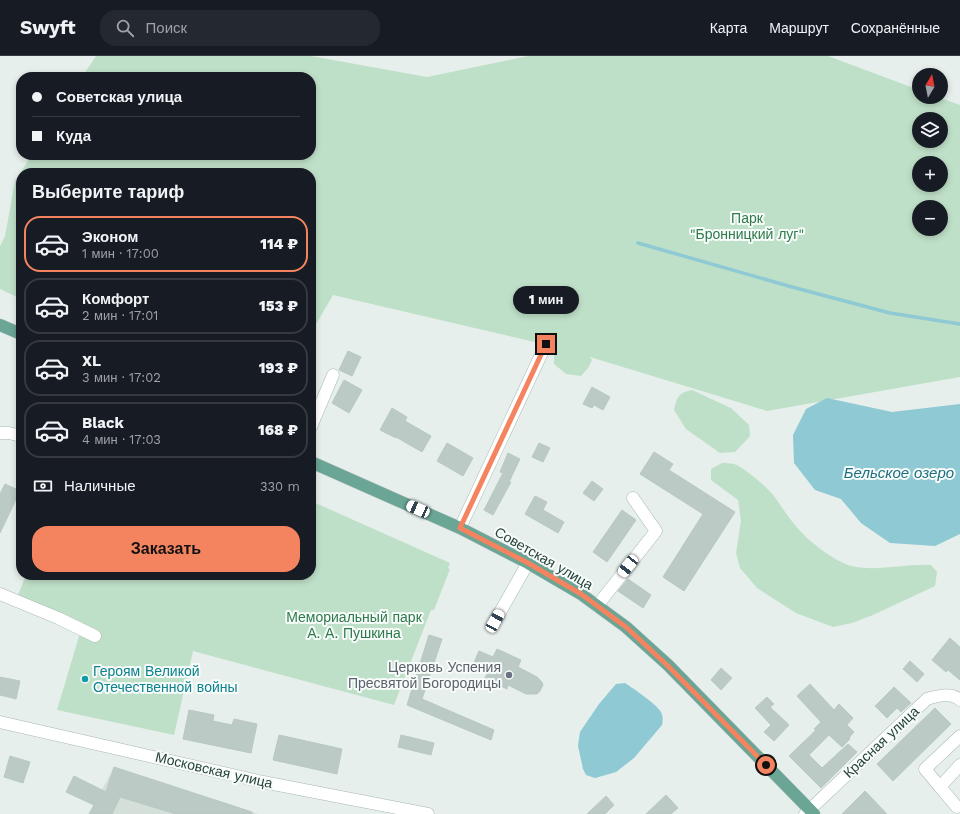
<!DOCTYPE html>
<html lang="ru">
<meta charset="utf-8">
<style>
body{margin:0;font-family:"Work Sans",sans-serif;background:#242831;color:#f1f3f6;height:100vh;display:flex;flex-direction:column;font-size:15px;white-space:nowrap}
*{box-sizing:border-box;margin:0}
p{font-size:13px;color:#9ea1a6}
.icon{flex:none;width:22px;height:22px;fill:none;stroke:currentColor;stroke-width:2;stroke-linecap:round;stroke-linejoin:round}
.map{position:relative;flex:1;overflow:hidden}
.details{position:absolute;left:16px;top:112px;width:300px;height:412px;display:flex;flex-direction:column;background:#171b24;border-radius:16px;box-shadow:0 2px 6px #0003}
.details>*{flex:none}
.guide{position:absolute;left:16px;top:16px;width:300px;height:88px;border-radius:16px;box-shadow:0 2px 6px #0003;display:grid;align-content:center;height:88px;padding:0 16px;background:#171b24}
.needle{width:26px;rotate:10deg}
.fabs{position:absolute;left:912px;top:12px;display:grid;gap:8px}
.fabs a{display:grid;place-items:center;width:36px;height:36px;border-radius:50%;background:#171b24;box-shadow:0 2px 6px #0003;font-size:20px}
.end{position:absolute;width:18px;height:18px;margin:-9px;border:5px solid #f4845f;background:#111;box-shadow:0 0 0 2px #111}
.from{border-radius:50%}
.bubble{position:absolute;height:28px;border-radius:14px;background:#171b24;box-shadow:0 2px 6px #0003;font-size:13px;font-weight:800;line-height:28px;text-align:center}
.car{position:absolute;width:12px;height:24px;margin:-12px -6px;border-radius:5px;box-shadow:0 0 3px 1px #0007;background:linear-gradient(#fff 24%,#345 0 40%,#fff 0 76%,#345 0 86%,#fff 0)}
.guide b{display:flex;align-items:center;gap:14px;height:38px;font-size:15px}
.guide b+b{border-top:1px solid #363941}
.guide i{width:10px;height:10px;background:#f1f3f6}
ul{padding:0;list-style:none}
li{display:flex;align-items:center;gap:12px;height:56px;margin:0 8px 6px;padding:0 8px;border:2px solid #363941;border-radius:16px}
li div{flex:1}
li b{display:block;font-size:15px}
li em{font-style:normal;font-weight:800}
li.on{border-color:#f4845f}
li>.icon{width:36px;height:36px;stroke-width:1.5}
h2{padding:0 16px;font-size:18px;line-height:48px}
.pay{display:flex;align-items:center;gap:10px;height:44px;padding:0 16px;font-size:15px}
.pay p{margin-inline-start:auto}
.action{display:flex;gap:8px;margin-top:auto;padding:8px 16px}
.action a{flex:1;height:46px;border-radius:16px;background:#f4845f;color:#111;font-size:16px;font-weight:800;line-height:46px;text-align:center}
header{display:flex;align-items:center;gap:24px;box-sizing:border-box;height:56px;padding:0 20px;background:#171b24;border-bottom:1px solid #363941}
header strong{font-size:19px}
nav{display:flex;gap:22px;margin-inline-start:auto;font-size:14px}
.search{width:280px;height:36px;background:#242831;display:flex;align-items:center;gap:10px;box-sizing:border-box;padding:0 14px;border-radius:16px;color:#9ea1a6;font-size:15px}
.map>svg:first-child{display:block}
.built{fill:#d4dfda}
.green{fill:#bfe0c8;fill-rule:evenodd}
.water{fill:#8ec9d4}
.lines{fill:none;stroke-linecap:round;stroke-linejoin:round}
.stream{stroke:#8ec9d4;stroke-width:3.5}
.building{fill:#bbcac4;stroke:#b8c9c2}
.minor-casing{stroke:#a8b8b2;stroke-width:13}
.major-casing{stroke:#c2cac8;stroke-width:13}
.minor{stroke:#fff;stroke-width:12}
.major{stroke:#6aa596;stroke-width:12}
.route{stroke:#f4845f;stroke-width:5}
.worship-dot{fill:#6b7280;stroke:#f7fbf9;stroke-width:1.5}
.culture-dot{fill:#0f9aa8;stroke:#f7fbf9;stroke-width:1.5}
.labels{text-anchor:middle;stroke-width:4;stroke-linejoin:round;paint-order:stroke}
.park-label{font-size:14px;fill:#2d7a4b;stroke:#f7fbf9}
.street-label{font-size:14px;fill:#24423a;stroke:#f7fbf9}
.worship-label{font-size:14px;fill:#5b616d;stroke:#f7fbf9;text-anchor:end}
.culture-label{font-size:14px;fill:#0d838f;stroke:#f7fbf9;text-anchor:start}
.water-label{font-size:15px;font-style:italic;fill:#1c6f80;stroke:#f7fbf9}
</style>
<header>
<strong>Swyft</strong>
<div class="search"><svg class="icon" aria-label="search" viewBox="0 0 24 24"><circle cx="10" cy="10" r="6"/><path d="M15 15l6 6"/></svg>Поиск</div>
<nav><a>Карта</a><a>Маршрут</a><a>Сохранённые</a></nav>
</header>
<div class="map">
<svg width="960" height="758" viewBox="0 0 960 758">
<rect width="100%" height="100%" fill="#e6efeb"/>
<polygon class="built" points="114,711 258,758 89,758"/>
<g class="green">
<path d="M96,0h215l116,21 101,-21h300l91,34v7h19l22,8v272l-193,34 -177,-54 2,3 -4,8 -7,8 -15,-2 -12,-10v-15l2,-2 -223,-52 -21,36h-1v-158h-290v126l-21,-10v-43l5,-10 10,-55 17,-26h279v-78h-229zM919,63h22v22h-22zM919,107h22v22h-22zM919,151h22v22h-22z"/>
<path d="M692,334l39,18 18,17 1,11 -15,16 -15,1 -34,-24 -12,-19c3,-13 4,-17 18,-20z"/>
<path d="M722,407c3,0 8,0 12,1 11,4 33,23 40,32 10,14 19,29 32,41 10,9 23,19 35,25 25,13 62,1 90,3l6,7 -2,14 -62,29 -21,8 -19,4 -37,-14 -39,-25 -17,-20 -4,-15 5,-32 -3,-21 -27,-20v-11z"/>
<polygon points="311,445 450,507 448,512 450,513 434,554 431,554 394,649 193,595 174,679 57,654 83,567 18,539 26,519 311,519"/>
</g>
<g class="water">
<polygon points="827,342 892,356 960,348 960,478 935,490 890,487 861,467 841,443 815,434 794,407 793,379 806,353"/>
<path d="M625,627c9,6 30,20 36,29 2,4 2,9 1,13l-28,33 -18,14 -21,6 -9,-3 -3,-6 -5,-23 2,-14 19,-28 17,-20z"/>
</g>
<g class="lines">
<polyline class="stream" points="638,187 792,231 890,257 960,268"/>
</g>
<g class="building">
<polygon points="348,295 361,301 352,320 339,314"/>
<polygon points="344,324 362,334 349,357 332,347"/>
<polygon points="592,331 610,341 603,354 594,349 592,352 583,348"/>
<polygon points="392,352 407,361 405,365 431,380 422,396 396,381 396,382 380,374"/>
<polygon points="447,387 473,402 463,420 437,405"/>
<polygon points="539,387 550,392 543,406 532,401"/>
<polygon points="654,396 673,408 669,414 735,456 684,535 663,521 703,458 640,418"/>
<polygon points="508,397 520,403 509,426 511,426 493,459 484,454 503,417 500,416"/>
<polygon points="592,425 603,433 594,445 583,437"/>
<polygon points="5,428 20,435 0,477 0,438"/>
<polygon points="535,440 547,446 543,454 564,466 558,477 525,458"/>
<polygon points="622,454 636,464 607,506 593,496"/>
<polygon points="628,523 651,539 643,552 618,535"/>
<polygon points="429,579 442,583 422,643 494,674 491,684 407,649"/>
<polygon points="950,582 960,591 960,624 948,614 946,616 932,604"/>
<polygon points="497,593 521,604 518,611 537,621 542,626 543,629 540,635 537,638 526,638 508,629 507,633 485,622 487,618 472,611 479,595 493,601"/>
<polygon points="910,605 924,618 917,626 903,613"/>
<polygon points="721,612 732,622 721,634 711,624"/>
<polygon points="0,621 20,625 16,643 0,639"/>
<polygon points="810,628 834,654 839,648 853,662 847,669 854,676 849,682 850,683 842,691 829,679 809,699 822,712 848,688 857,696 821,732 789,700 816,674 814,673 821,666 797,640"/>
<polygon points="894,631 911,647 901,656 897,652 887,662 875,650"/>
<polygon points="767,641 774,648 770,651 789,669 774,685 764,676 771,669 755,652"/>
<polygon points="935,652 951,668 893,725 877,708"/>
<polygon points="189,654 214,659 213,665 232,669 234,663 257,668 251,697 183,683"/>
<polygon points="279,679 342,693 337,718 273,704"/>
<polygon points="401,679 434,687 431,699 398,691"/>
<polygon points="10,700 30,706 23,727 4,721"/>
<polygon points="114,711 252,756 252,758 176,758 120,741 112,758 89,758 94,749 66,736 74,720 106,736"/>
<polygon points="865,735 887,758 842,758"/>
<polygon points="666,739 678,752 671,758 646,758"/>
<polygon points="606,740 614,749 605,758 587,758"/>
</g>
<g class="lines">
<g class="minor-casing">
<g id="minor">
<polyline points="311,371 333,319"/>
<polyline points="0,377 9,377 21,380"/>
<polyline points="460,472 546,288"/>
<polyline points="0,538 58,562 95,580"/>
<polyline points="597,550 656,475 633,442"/>
<polyline points="495,565 528,507"/>
<polyline points="0,666 263,726 428,758"/>
<polyline points="940,731 925,713 960,680"/>
<polyline points="957,751 940,731 960,709"/>
<path d="M805,758l122,-115c10,-3 24,-7 33,1"/>
</g>
</g>
<g class="major-casing">
<g id="major">
<polyline points="0,269 21,278"/>
<polyline points="311,406 460,472 528,507 581,538 626,571 668,609 814,758"/>
</g>
</g>
<use href="#minor" class="minor"/>
<use href="#major" class="major"/>
</g>
<g class="lines">
<polyline class="route" points="546,288 460,472 528,507 581,538 626,571 668,610 766,709"/>
</g>
<circle class="worship-dot" cx="509" cy="619" r="4"/>
<circle class="culture-dot" cx="85" cy="623" r="4"/>
<g class="labels">
<g class="park-label">
<text x="747" y="167">Парк<tspan x="747" dy="16">"Бронницкий луг"</tspan></text>
<text x="354" y="566">Мемориальный парк<tspan x="354" dy="16">А. А. Пушкина</tspan></text>
</g>
<g class="street-label">
<text transform="translate(544 502) rotate(30)" y="5">Советская улица</text>
<text transform="translate(881 686) rotate(-43)" y="5">Красная улица</text>
<text transform="translate(214 714) rotate(13)" y="5">Московская улица</text>
</g>
<g class="worship-label">
<text x="501" y="616">Церковь Успения<tspan x="501" dy="16">Пресвятой Богородицы</tspan></text>
</g>
<g class="culture-label">
<text x="93" y="620">Героям Великой<tspan x="93" dy="16">Отечественной войны</tspan></text>
</g>
<g class="water-label">
<text x="899" y="422">Бельское озеро</text>
</g>
</g>
</svg>
<div class="fabs">
<a><svg class="needle" viewBox="-14 -14 28 28"><path d="M0-13l5 13h-10z" fill="#e53935"/><path d="M0 13l5-13h-10z" fill="#9ea1a6"/></svg></a>
<a><svg class="icon" aria-label="layers" viewBox="0 0 24 24"><path d="M12 4l9 5-9 5-9-5zM3 14l9 5 9-5"/></svg></a>
<a>+</a>
<a>−</a>
</div>
<i class="end from" style="left:766px;top:709px"></i>
<i class="end" style="left:546px;top:288px"></i>
<div class="bubble" style="left:513px;top:230px;width:66px">1 мин</div>
<i class="car" style="left:418px;top:453px;rotate:294deg"></i>
<i class="car" style="left:628px;top:510px;rotate:218deg"></i>
<i class="car" style="left:495px;top:565px;rotate:29deg"></i>
<div class="guide">
<b><i class="from"></i>Советская улица</b>
<b><i></i>Куда</b>
</div>
<section class="details">
<h2>Выберите тариф</h2>
<ul>
<li class="on"><svg class="icon" aria-label="car" viewBox="0 0 24 24"><path d="M5 17H2v-5l4-1 3-4h7l3 4 3 1v5h-3M9 17h6M6 11h13"/><circle cx="7" cy="17" r="2"/><circle cx="17" cy="17" r="2"/></svg><div><b>Эконом</b><p>1 мин · 17:00</p></div><em>114 ₽</em></li>
<li><svg class="icon" aria-label="car" viewBox="0 0 24 24"><path d="M5 17H2v-5l4-1 3-4h7l3 4 3 1v5h-3M9 17h6M6 11h13"/><circle cx="7" cy="17" r="2"/><circle cx="17" cy="17" r="2"/></svg><div><b>Комфорт</b><p>2 мин · 17:01</p></div><em>153 ₽</em></li>
<li><svg class="icon" aria-label="car" viewBox="0 0 24 24"><path d="M5 17H2v-5l4-1 3-4h7l3 4 3 1v5h-3M9 17h6M6 11h13"/><circle cx="7" cy="17" r="2"/><circle cx="17" cy="17" r="2"/></svg><div><b>XL</b><p>3 мин · 17:02</p></div><em>193 ₽</em></li>
<li><svg class="icon" aria-label="car" viewBox="0 0 24 24"><path d="M5 17H2v-5l4-1 3-4h7l3 4 3 1v5h-3M9 17h6M6 11h13"/><circle cx="7" cy="17" r="2"/><circle cx="17" cy="17" r="2"/></svg><div><b>Black</b><p>4 мин · 17:03</p></div><em>168 ₽</em></li>
</ul>
<div class="pay"><svg class="icon" aria-label="cash" viewBox="0 0 24 24"><path d="M3 7h18v10H3z"/><circle cx="12" cy="12" r="2"/></svg>Наличные<p>330 m</p></div>
<div class="action"><a>Заказать</a></div>
</section>
</div>
